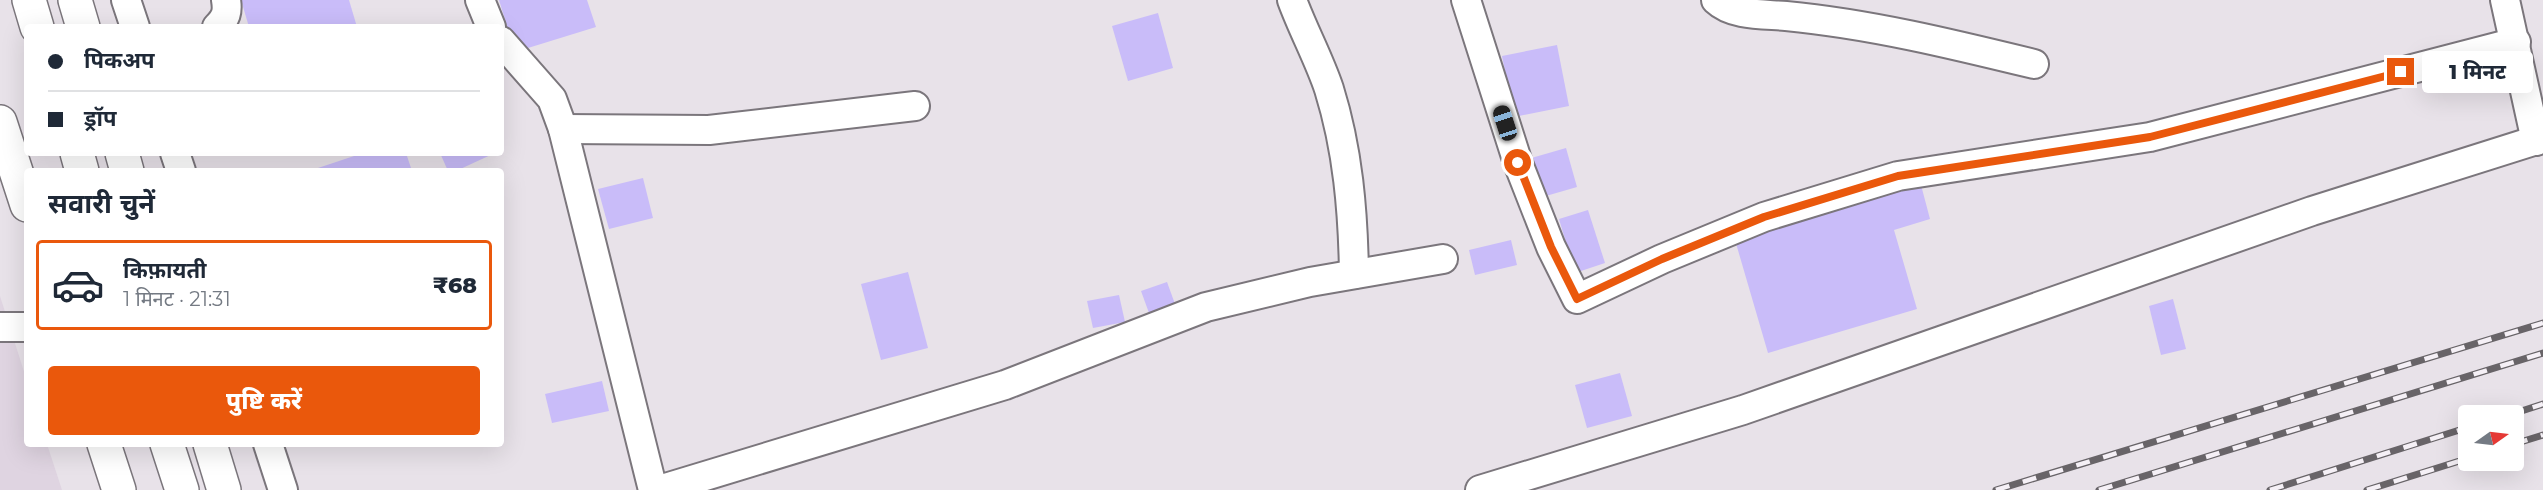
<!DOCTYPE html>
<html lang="hi">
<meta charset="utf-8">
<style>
body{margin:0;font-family:Montserrat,"Noto Sans Devanagari",sans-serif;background:#f2f2f3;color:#1f2937;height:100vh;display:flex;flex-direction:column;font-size:22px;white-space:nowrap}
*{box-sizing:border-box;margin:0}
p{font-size:20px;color:#747a83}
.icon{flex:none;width:33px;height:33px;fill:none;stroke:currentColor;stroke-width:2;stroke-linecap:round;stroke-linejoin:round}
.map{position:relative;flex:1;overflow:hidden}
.details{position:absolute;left:24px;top:168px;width:480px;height:279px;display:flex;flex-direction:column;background:#fff;border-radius:6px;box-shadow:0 6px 24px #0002}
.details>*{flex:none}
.top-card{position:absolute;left:24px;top:24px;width:480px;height:132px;border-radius:6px;box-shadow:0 6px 24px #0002;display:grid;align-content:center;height:132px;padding:0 24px;background:#fff}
.needle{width:39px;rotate:76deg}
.tools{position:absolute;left:2458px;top:405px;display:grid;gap:12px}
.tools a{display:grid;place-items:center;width:66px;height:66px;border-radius:6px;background:#fff;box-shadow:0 6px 24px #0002;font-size:30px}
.end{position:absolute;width:27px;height:27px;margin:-14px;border:8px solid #ea580c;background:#fff;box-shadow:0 0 0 3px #fff}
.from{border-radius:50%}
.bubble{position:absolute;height:42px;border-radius:6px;background:#fff;box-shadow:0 6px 24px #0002;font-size:20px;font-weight:800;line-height:42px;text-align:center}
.car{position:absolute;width:18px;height:36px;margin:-18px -9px;border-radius:8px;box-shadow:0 0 4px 2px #0007;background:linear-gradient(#222 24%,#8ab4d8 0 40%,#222 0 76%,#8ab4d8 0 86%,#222 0)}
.top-card b{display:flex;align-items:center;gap:21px;height:57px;font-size:22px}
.top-card b+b{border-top:2px solid #e0e1e3}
.top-card i{width:15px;height:15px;background:#1f2937}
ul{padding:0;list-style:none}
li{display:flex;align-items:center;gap:18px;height:90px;margin:0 12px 9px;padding:0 12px;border:3px solid transparent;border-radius:6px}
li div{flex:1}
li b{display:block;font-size:22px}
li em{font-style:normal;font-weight:800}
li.selected{border-color:#ea580c}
li>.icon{width:54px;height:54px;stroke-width:1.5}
h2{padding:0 24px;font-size:27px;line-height:72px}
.action{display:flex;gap:12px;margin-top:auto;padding:12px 24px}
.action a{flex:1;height:69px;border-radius:6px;background:#ea580c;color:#fff;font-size:24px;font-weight:800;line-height:69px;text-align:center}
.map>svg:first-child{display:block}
.built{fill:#dfd4e1}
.building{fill:#c9bcf9}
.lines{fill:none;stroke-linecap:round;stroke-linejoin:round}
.minor-casing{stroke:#7b767c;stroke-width:32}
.tertiary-casing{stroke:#7b767c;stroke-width:36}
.secondary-casing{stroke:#7b767c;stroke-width:36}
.minor{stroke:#fff;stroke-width:28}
.tertiary{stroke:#fff;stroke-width:33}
.secondary{stroke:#fff;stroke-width:33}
.rail-casing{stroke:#686468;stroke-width:7}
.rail{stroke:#f5f0f6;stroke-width:4.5;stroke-dasharray:14;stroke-linecap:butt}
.route{stroke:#ea580c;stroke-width:8}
</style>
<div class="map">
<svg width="2543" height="490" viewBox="0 0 2543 490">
<rect width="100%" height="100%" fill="#e8e2e9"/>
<polygon class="built" points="0,296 27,381 27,444 47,444 62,490 0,490"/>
<g class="building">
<polygon points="241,0 349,0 357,27 249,27"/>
<polygon points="499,0 587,0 596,27 515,52"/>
<polygon points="1158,13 1173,68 1128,81 1112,26"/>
<polygon points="1557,45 1569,106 1514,117 1502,56"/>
<polygon points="1566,148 1577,187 1539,198 1528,159"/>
<polygon points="363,153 406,153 412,171 309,171"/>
<polygon points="440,153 495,153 456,171 448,171"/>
<polygon points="643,178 653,218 609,229 598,189"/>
<polygon points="1921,185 1930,219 1894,230 1917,309 1768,353 1735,240"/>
<polygon points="1588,210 1605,263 1575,273 1559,219"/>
<polygon points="1511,240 1517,265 1475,275 1469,250"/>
<polygon points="908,272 928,348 881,360 861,284"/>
<polygon points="1167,282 1175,304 1149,313 1141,291"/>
<polygon points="1119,295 1125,322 1093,328 1087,301"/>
<polygon points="2173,299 2186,349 2161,355 2149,306"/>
<polygon points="1620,373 1632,416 1587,428 1575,385"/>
<polygon points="602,381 609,411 552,423 545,394"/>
</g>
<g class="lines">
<g class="minor-casing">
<g id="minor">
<polyline points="126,0 135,27"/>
<polyline points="480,0 491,27"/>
<path d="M1292,0c11,30 27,59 37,89 19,61 24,122 25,185"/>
<polyline points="1466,0 1518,163 1551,247 1577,299 1662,259 1764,217 1898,176 2150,137 2516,42"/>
<path d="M1716,0c17,16 48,14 70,16 84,8 166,28 248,48"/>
<polyline points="2505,0 2536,141"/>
<path d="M217,27c9,-9 11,-15 9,-27"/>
<polyline points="501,41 552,99 563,129 653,490"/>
<polyline points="563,129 709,130 915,106"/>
<polyline points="175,153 181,171"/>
<polyline points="0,327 27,327"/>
<polyline points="268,444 283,490"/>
<polyline points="659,490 1005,385 1206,307 1310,282 1443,259"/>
<polyline points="1480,490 1743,410 2312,211 2543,138"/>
</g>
</g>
<g class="tertiary-casing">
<g id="tertiary">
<polyline points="0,122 27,205"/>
<polyline points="104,444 119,490"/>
</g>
</g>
<g class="secondary-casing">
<g id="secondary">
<polyline points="29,0 37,27"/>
<polyline points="75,0 83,27"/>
<polyline points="77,153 82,171"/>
<polyline points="122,153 127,171"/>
<polyline points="167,444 182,490"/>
<polyline points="210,444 224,490"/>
</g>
</g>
<use href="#minor" class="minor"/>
<use href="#tertiary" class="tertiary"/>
<use href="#secondary" class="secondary"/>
<g class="rail-casing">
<g id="rail">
<polyline points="2506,416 2543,404"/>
<polyline points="2514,444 2543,435"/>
<polyline points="1996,490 2543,323"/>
<polyline points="2099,490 2543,353"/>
<polyline points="2270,490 2469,427"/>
<polyline points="2367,490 2469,458"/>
</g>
</g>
<use href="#rail" class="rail"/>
</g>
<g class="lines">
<polyline class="route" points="1518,163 1551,247 1577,299 1662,259 1764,217 1898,176 2150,137 2401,72"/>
</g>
</svg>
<div class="tools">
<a><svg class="needle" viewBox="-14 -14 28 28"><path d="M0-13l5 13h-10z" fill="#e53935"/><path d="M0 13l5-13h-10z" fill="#747a83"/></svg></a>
</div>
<i class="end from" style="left:1518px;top:163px"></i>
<i class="end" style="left:2401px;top:72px"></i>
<div class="bubble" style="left:2422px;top:51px;width:111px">1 मिनट</div>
<i class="car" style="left:1505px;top:123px;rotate:342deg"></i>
<div class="top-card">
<b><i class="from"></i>पिकअप</b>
<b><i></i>ड्रॉप</b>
</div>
<section class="details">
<h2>सवारी चुनें</h2>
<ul>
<li class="selected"><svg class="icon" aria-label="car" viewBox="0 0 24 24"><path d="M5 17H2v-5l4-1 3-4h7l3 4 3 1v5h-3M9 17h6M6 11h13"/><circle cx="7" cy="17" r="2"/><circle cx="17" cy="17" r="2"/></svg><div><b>किफ़ायती</b><p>1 मिनट · 21:31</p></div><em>₹68</em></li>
</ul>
<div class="action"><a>पुष्टि करें</a></div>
</section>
</div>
